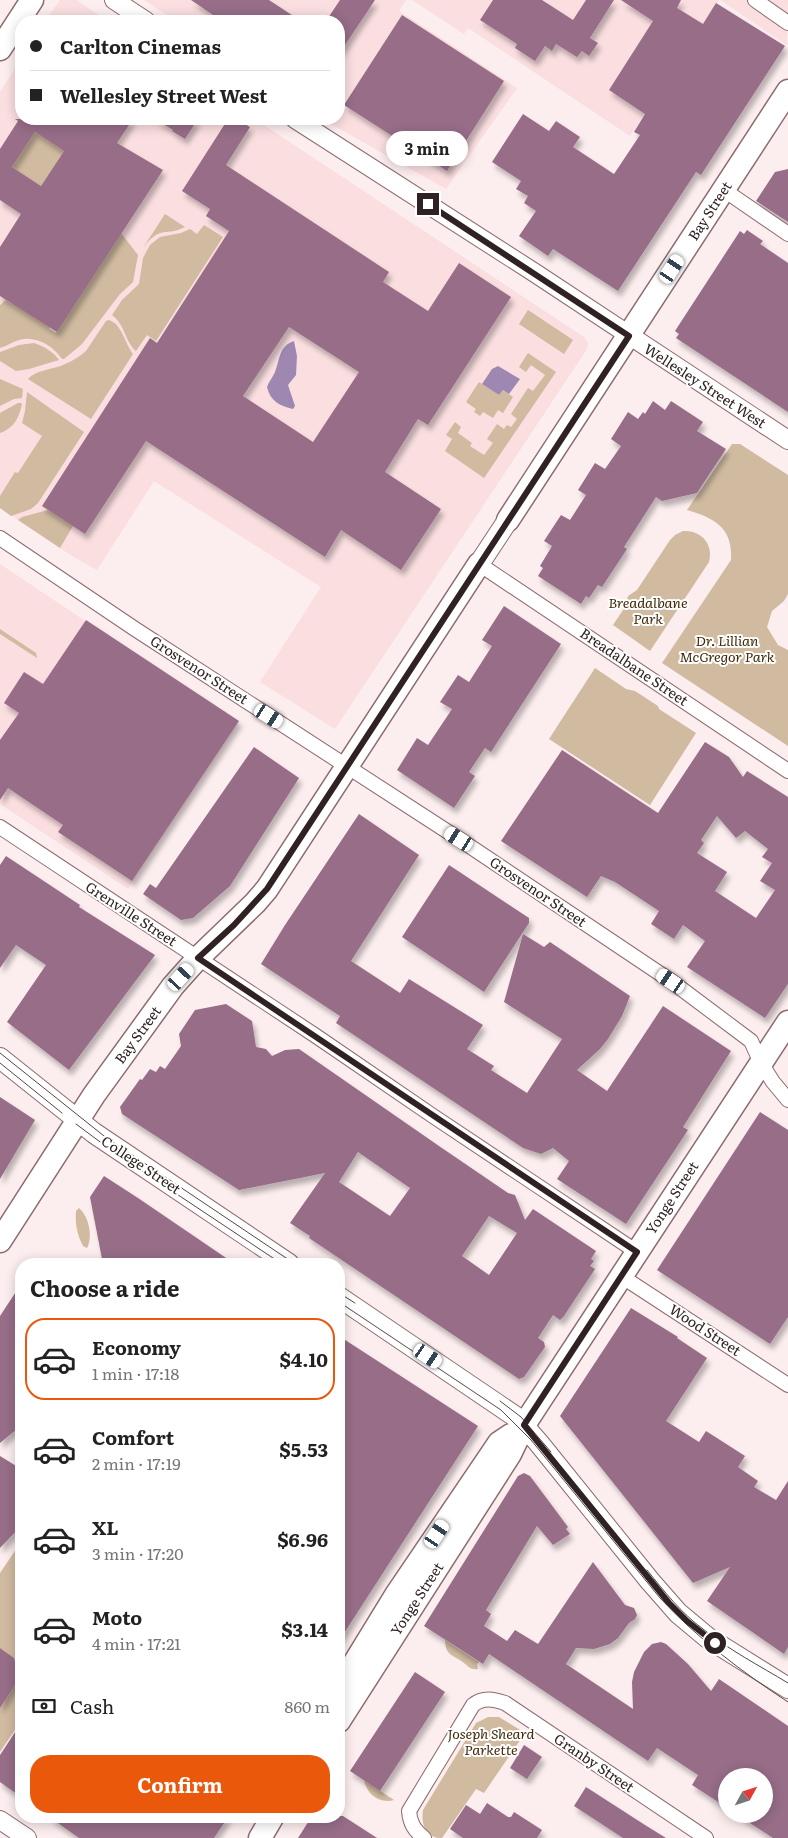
<!DOCTYPE html>
<meta charset="utf-8">
<style>
body{margin:0;font-family:Literata,serif;background:#f2f2f2;color:#222;height:100vh;display:flex;flex-direction:column;font-size:19px;white-space:nowrap}
*{box-sizing:border-box;margin:0}
p{font-size:16px;color:#767676}
.icon{flex:none;width:28px;height:28px;fill:none;stroke:currentColor;stroke-width:2;stroke-linecap:round;stroke-linejoin:round}
.map{position:relative;flex:1;overflow:hidden}
.drawer{position:absolute;left:15px;top:1258px;width:330px;height:565px;display:flex;flex-direction:column;background:#fff;border-radius:20px;box-shadow:0 2px 12px #0003}
.drawer>*{flex:none}
.top-card{position:absolute;left:15px;top:15px;width:330px;height:110px;border-radius:20px;box-shadow:0 2px 12px #0003;display:grid;align-content:center;height:110px;padding:0 15px;background:#fff}
.needle{width:32px;rotate:50deg}
.tools{position:absolute;left:718px;top:1768px;display:grid;gap:10px}
.tools a{display:grid;place-items:center;width:55px;height:55px;border-radius:50%;background:#fff;box-shadow:0 2px 12px #0003;font-size:25px}
.end{position:absolute;width:22px;height:22px;margin:-11px;border:6px solid #302223;background:#fff;box-shadow:0 0 0 2px #fff}
.from{border-radius:50%}
.bubble{position:absolute;height:35px;border-radius:18px;background:#fff;box-shadow:0 2px 12px #0003;font-size:16px;font-weight:700;line-height:35px;text-align:center}
.car{position:absolute;width:15px;height:30px;margin:-15px -8px;border-radius:6px;box-shadow:0 0 4px 1px #0007;background:linear-gradient(#fff 24%,#345 0 40%,#fff 0 76%,#345 0 86%,#fff 0)}
.top-card b{display:flex;align-items:center;gap:18px;height:48px;font-size:19px}
.top-card b+b{border-top:1px solid #e0e0e0}
.top-card i{width:12px;height:12px;background:#222}
ul{padding:0;list-style:none}
li{display:flex;align-items:center;gap:15px;height:82px;margin:0 10px 8px;padding:0 5px;border:2px solid transparent;border-radius:20px}
li div{flex:1}
li b{display:block;font-size:19px}
li em{font-style:normal;font-weight:700}
li.on{border-color:#ea580c}
li>.icon{width:45px;height:45px;stroke-width:1.5}
h2{padding:0 15px;font-size:22px;line-height:60px}
.pay{display:flex;align-items:center;gap:12px;height:55px;padding:0 15px;font-size:19px}
.pay p{margin-inline-start:auto}
.button{display:flex;gap:10px;margin-top:auto;padding:10px 15px}
.button a{flex:1;height:58px;border-radius:20px;background:#ea580c;color:#fff;font-size:20px;font-weight:700;line-height:58px;text-align:center}
.map>svg:first-child{display:block}
.built{fill:#fadee0}
.green{fill:#d0baa0}
.water{fill:#9e88b1}
.building{fill:#976d88;fill-rule:evenodd;filter:url(#shadow)}
.lines{fill:none;stroke-linecap:round;stroke-linejoin:round}
.minor-casing{stroke:#8c6b6e;stroke-width:16}
.tertiary-casing{stroke:#8c6b6e;stroke-width:20}
.secondary-casing{stroke:#8c6b6e;stroke-width:22}
.primary-casing{stroke:#8c6b6e;stroke-width:25}
.minor{stroke:#fff;stroke-width:14}
.tertiary{stroke:#fff;stroke-width:18}
.secondary{stroke:#fff;stroke-width:20}
.primary{stroke:#fff;stroke-width:22}
.tram{stroke:#564748;stroke-width:1}
.route{stroke:#302223;stroke-width:6}
.labels{text-anchor:middle;stroke-width:4;stroke-linejoin:round;paint-order:stroke}
.street-label{font-size:14px;fill:#302223;stroke:#fff}
.park-label{font-size:14px;font-style:italic;fill:#412a09;stroke:#fff}
</style>
<div class="map">
<svg width="788" height="1838" viewBox="0 0 788 1838">
<defs>
<filter id="shadow"><feDropShadow dx="3" dy="5.5" stdDeviation="2.5" flood-color="#0004"/></filter>
</defs>
<rect width="100%" height="100%" fill="#fcedee"/>
<g class="built">
<polygon points="60,0 76,0 108,21 45,21"/>
<polygon points="144,0 406,0 399,11 517,88 446,189 322,119 339,119 339,21 176,21"/>
<polygon points="412,0 719,0 630,136 468,28 464,34"/>
<polygon points="720,0 788,0 787,45"/>
<polygon points="21,59 21,119 255,119 584,337 588,343 587,349 335,729 260,682 321,587 154,481 97,570 72,556 0,508 0,92"/>
<polygon points="0,564 239,724 128,889 0,804"/>
</g>
<g class="green">
<polygon points="35,132 64,151 41,186 12,167"/>
<path d="M165,214l20,13c-19,10 -24,-3 -42,21z"/>
<path d="M204,225l19,12 -67,104 -9,-6 -11,16c-12,-11 -10,-25 -24,-36l10,-15 17,-16 4,-26 7,-13 10,-8 21,-4 9,-4 7,5z"/>
<path d="M121,233l17,22 -5,27 -13,12 -38,50 -18,15h-2c-9,-13 -26,-24 -43,-19 -7,2 -12,6 -19,8v-43l6,-5 6,4 1,-1 37,24 -1,2 7,4z"/>
<polygon points="528,310 573,340 564,354 519,324"/>
<path d="M109,320c13,4 16,24 24,34l-42,65 -63,-40c9,-10 26,-9 37,-15 8,-3 15,-8 21,-13l20,-30z"/>
<path d="M34,343c11,4 18,8 25,17l-30,9 -13,2 -16,-10v-9l19,-7z"/>
<polygon points="528,353 556,372 484,478 445,451 452,439 446,435 455,422 461,427 458,433 472,443 470,446 484,455 493,443 487,439 497,424 504,429 507,425 511,427 517,419 511,414 528,388 533,391 545,375 531,365 526,372 519,367"/>
<polygon points="0,379 23,389 22,398 14,399 0,406"/>
<polygon points="479,382 499,395 503,390 513,397 503,413 498,410 493,418 483,412 480,416 474,412 476,409 466,402"/>
<polygon points="27,392 84,432 38,503 31,509 11,516 0,508 0,496 15,472 18,473 42,436 22,423 25,411"/>
<path d="M18,403h3l1,1c-3,14 -8,24 -22,29v-20z"/>
<path d="M732,444h8l48,31v119l-4,7 -12,10 -5,16 11,18 10,5v96l-126,-83 69,-103c2,-32 -16,-42 -44,-50z"/>
<polygon points="48,510 73,526 60,548 18,520 22,517"/>
<path d="M683,531c18,-1 31,13 26,31l-59,89 -37,-26 12,-18 3,-11 9,-6 33,-50 5,-5z"/>
<polygon points="0,629 36,653 37,658 0,634"/>
<polygon points="595,668 626,689 635,691 658,706 659,709 696,733 650,805 549,739"/>
<path d="M79,1208c10,9 14,28 8,40l-4,-2c-6,-11 -8,-23 -7,-35z"/>
<polygon points="21,1542 21,1721 0,1752 0,1708 20,1678 14,1658 0,1648 0,1573"/>
<path d="M445,1640l34,22 -2,2 1,5c-7,1 -9,-2 -14,-6 -10,-8 -19,-7 -19,-23z"/>
<path d="M488,1717h11l26,16 -41,60 -8,-4 -34,49c-17,0 -21,-14 -19,-28l53,-87z"/>
<path d="M364,1780l30,20c-14,4 -27,-5 -30,-20z"/>
</g>
<g class="water">
<path d="M294,341l3,15 -1,19 -8,10 7,21 -2,3c-13,-3 -23,-8 -26,-22 2,-6 6,-10 8,-15 5,-13 4,-26 19,-31z"/>
<polygon points="498,366 520,379 509,394 503,390 499,395 482,384 492,369"/>
</g>
<g class="building">
<polygon points="191,0 269,0 301,21 213,21 216,17"/>
<polygon points="340,0 375,0 339,54 339,21 326,21"/>
<polygon points="493,0 542,0 573,20 586,0 614,0 590,38 598,43 589,56 582,51 577,57 556,44 552,51 545,46 535,61 515,48 517,44 480,20"/>
<polygon points="621,0 681,0 677,8 703,24 716,3 785,46 701,175 696,172 618,291 553,249 548,256 519,236 536,211 524,203 528,196 516,189 521,181 492,162 523,114 549,131 556,121 580,137 573,147 614,174 640,135 634,132 645,114 609,90 653,21"/>
<polygon points="402,15 504,81 447,171 344,105"/>
<path d="M15,119h118l-16,24 46,27 -106,162 -57,-36v-49l21,-33 -21,-14v-51l18,-28zM35,132l29,19 -23,35 -29,-19z"/>
<polygon points="155,119 198,119 185,139 172,131 173,130"/>
<path d="M228,119h9l13,8 -24,38 163,107 -6,10 45,29 31,-48 52,34 -83,128 -10,-6 -33,53 56,37 -40,61 -60,-40 -16,27 -179,-116 -61,93 -43,-28 108,-168 7,5 72,-112 -23,-15 4,-7 -28,-18zM289,327l70,45 -46,70 -70,-46z"/>
<polygon points="788,169 788,222 756,201 775,172"/>
<polygon points="747,230 763,241 760,244 788,263 788,412 676,338 679,334 675,331 740,231 744,234"/>
<polygon points="653,401 665,410 671,401 703,422 697,431 726,449 697,493 662,501 656,497 624,547 627,549 602,587 598,585 589,598 586,596 581,604 538,576 543,568 540,566 552,546 544,541 561,515 570,520 586,495 578,490 595,463 605,469 621,446 611,439 628,412 638,419 643,412 645,414"/>
<polygon points="504,606 561,644 491,752 485,748 469,772 475,776 454,808 397,770 417,738 428,745 452,709 440,702 458,675 469,682 492,646 482,640"/>
<polygon points="86,620 239,721 132,881 58,832 63,825 8,788 0,800 0,740 19,713 4,703 24,672 43,684"/>
<path d="M705,742l24,15 14,20 4,-6 41,26v187l-23,34 -78,-51 18,-26 -22,-16 -9,14 -23,-15 8,-13 -44,-29 -14,-6 -14,21 -86,-56 61,-91 96,63zM717,816l19,22 9,-7 23,18 -6,8 10,6 -12,18 15,9 -19,28 -41,-27 12,-19 -30,-19 7,-10 -3,-3z"/>
<polygon points="254,747 299,778 230,886 193,918 181,920 143,894 150,884 156,888"/>
<polygon points="359,814 419,855 351,961 400,993 409,979 483,1025 467,1049 494,1066 491,1070 527,1093 562,1039 504,1002 523,934 544,947 550,942 630,996 622,1016 608,1039 600,1049 577,1070 607,1091 663,1006 731,1051 683,1127 688,1130 626,1224 557,1179 569,1161 553,1148 541,1154 523,1148 336,1023 340,1016 261,964 285,925"/>
<polygon points="6,856 80,905 79,907 155,955 69,1070 7,1022 46,965 16,945 0,968 0,865"/>
<polygon points="449,865 529,918 529,923 484,992 402,937"/>
<path d="M226,1004l26,17 4,26 10,2 6,7 13,-6 14,-1 140,97 69,47 7,2 10,25 8,-11 63,42 -5,8 3,2 -4,5 5,3 -31,47 -4,4 -7,-5 -15,23 6,4 1,5 -21,30 -5,2 -210,-141 1,-2 -20,-13 35,-50 -86,17 -117,-76 -2,-7 20,-28 2,1 8,-11 6,3 4,-6 5,3 16,-23 -2,-12 16,-24zM358,1152l52,36 -20,28 -51,-34zM489,1216l28,17 -28,42 -27,-19z"/>
<polygon points="0,1097 35,1120 0,1179"/>
<polygon points="760,1112 788,1130 788,1317 770,1344 657,1270"/>
<polygon points="104,1176 138,1198 235,1264 103,1264 90,1197"/>
<polygon points="21,1284 21,1424 17,1429 0,1443 0,1316"/>
<polygon points="631,1308 678,1337 677,1338 707,1358 666,1421 699,1442 706,1431 745,1456 738,1467 758,1481 754,1487 776,1500 788,1481 788,1647 784,1654 707,1601 730,1567 693,1583 560,1416"/>
<polygon points="339,1336 478,1426 339,1641"/>
<polygon points="0,1456 21,1469 20,1527 0,1548"/>
<polygon points="524,1473 530,1476 568,1527 566,1529 570,1534 553,1545 537,1526 486,1610 491,1614 484,1626 507,1641 515,1630 538,1644 593,1562 625,1605 634,1608 637,1615 635,1619 629,1623 618,1638 610,1644 594,1649 576,1648 566,1664 633,1709 632,1682 634,1672 644,1652 652,1644 661,1642 666,1644 688,1664 711,1691 719,1679 788,1726 788,1838 773,1838 736,1814 764,1814 764,1776 726,1776 726,1807 692,1785 698,1775 657,1748 648,1761 489,1654 483,1664 424,1626 518,1476"/>
<polygon points="0,1648 14,1658 20,1678 0,1708"/>
<polygon points="415,1672 445,1692 380,1791 350,1771"/>
<polygon points="21,1723 21,1797 0,1782 0,1755"/>
<polygon points="524,1745 542,1757 527,1779 510,1768"/>
<polygon points="586,1787 645,1825 666,1838 623,1838 594,1819 574,1806"/>
<polygon points="487,1803 508,1817 511,1817 514,1812 542,1830 537,1838 463,1838 450,1829 466,1805 480,1814"/>
<polygon points="48,1816 229,1816 214,1838 79,1838"/>
<polygon points="312,1816 343,1816 377,1838 298,1838"/>
</g>
<g class="lines">
<g class="minor-casing">
<g id="minor">
<polyline points="755,0 788,23"/>
<polyline points="724,190 788,234"/>
<polyline points="0,538 135,629 459,839 671,981 751,1041 761,1063 773,1082 788,1100"/>
<polyline points="479,564 788,771"/>
<polyline points="0,827 316,1036 433,1116 637,1252"/>
<polyline points="621,1276 788,1385"/>
<path d="M424,1838c-10,-8 -14,-15 -15,-27l64,-106c10,-8 20,-6 32,-2l201,135"/>
</g>
</g>
<g class="tertiary-casing">
<g id="tertiary">
<polyline points="114,0 146,21"/>
<polyline points="295,119 535,273 788,440"/>
<polyline points="0,1820 27,1838"/>
</g>
</g>
<g class="secondary-casing">
<g id="secondary">
<polyline points="479,564 508,520"/>
<polyline points="0,1058 94,1133 289,1264"/>
<polyline points="339,1297 516,1417 538,1442 650,1581 678,1613 708,1638 788,1688"/>
</g>
</g>
<g class="primary-casing">
<g id="primary">
<polyline points="0,49 32,0"/>
<polyline points="508,520 788,91"/>
<polyline points="0,1241 94,1095 173,986 198,958 255,903 267,889 479,564"/>
<polyline points="339,1688 396,1595 499,1443 511,1435"/>
<polyline points="339,1721 510,1454 524,1425 539,1402 788,1022"/>
<polyline points="260,1838 273,1816"/>
</g>
</g>
<use href="#minor" class="minor"/>
<use href="#tertiary" class="tertiary"/>
<use href="#secondary" class="secondary"/>
<use href="#primary" class="primary"/>
<g class="tram">
<polyline points="0,1053 104,1136 295,1264"/>
<polyline points="0,1063 62,1113"/>
<polyline points="76,1124 115,1153 282,1264"/>
<polyline points="339,1293 355,1303"/>
<path d="M339,1302l162,108 30,30 129,158c37,40 82,74 128,104"/>
<polyline points="500,1401 521,1417 551,1452"/>
<path d="M647,1570c17,21 34,43 56,59 26,21 57,37 85,54"/>
</g>
</g>
<g class="lines">
<polyline class="route" points="428,204 629,336 267,889 234,925 198,958 637,1252 524,1425 669,1603 687,1621 715,1643"/>
</g>
<g class="labels">
<g class="street-label">
<text transform="translate(710 211) rotate(-57)" y="5">Bay Street</text>
<text transform="translate(705 386) rotate(33)" y="5">Wellesley Street West</text>
<text transform="translate(634 667) rotate(34)" y="5">Breadalbane Street</text>
<text transform="translate(199 670) rotate(33)" y="5">Grosvenor Street</text>
<text transform="translate(538 892) rotate(34)" y="5">Grosvenor Street</text>
<text transform="translate(131 914) rotate(33)" y="5">Grenville Street</text>
<text transform="translate(138 1035) rotate(-54)" y="5">Bay Street</text>
<text transform="translate(141 1165) rotate(34)" y="5">College Street</text>
<text transform="translate(672 1198) rotate(-57)" y="5">Yonge Street</text>
<text transform="translate(705 1330) rotate(33)" y="5">Wood Street</text>
<text transform="translate(417 1599) rotate(-57)" y="5">Yonge Street</text>
<text transform="translate(594 1763) rotate(34)" y="5">Granby Street</text>
</g>
<g class="park-label">
<text x="648" y="608">Breadalbane<tspan x="648" dy="16">Park</tspan></text>
<text x="727" y="646">Dr. Lillian<tspan x="727" dy="16">McGregor Park</tspan></text>
<text x="491" y="1739">Joseph Sheard<tspan x="491" dy="16">Parkette</tspan></text>
</g>
</g>
</svg>
<div class="tools">
<a><svg class="needle" viewBox="-14 -14 28 28"><path d="M0-13l5 13h-10z" fill="#e53935"/><path d="M0 13l5-13h-10z" fill="#767676"/></svg></a>
</div>
<i class="end from" style="left:715px;top:1643px"></i>
<i class="end" style="left:428px;top:204px"></i>
<div class="bubble" style="left:386px;top:131px;width:82px">3 min</div>
<i class="car" style="left:672px;top:269px;rotate:33deg"></i>
<i class="car" style="left:269px;top:716px;rotate:122deg"></i>
<i class="car" style="left:459px;top:839px;rotate:303deg"></i>
<i class="car" style="left:181px;top:977px;rotate:42deg"></i>
<i class="car" style="left:671px;top:981px;rotate:304deg"></i>
<i class="car" style="left:428px;top:1356px;rotate:124deg"></i>
<i class="car" style="left:437px;top:1534px;rotate:34deg"></i>
<div class="top-card">
<b><i class="from"></i>Carlton Cinemas</b>
<b><i></i>Wellesley Street West</b>
</div>
<section class="drawer">
<h2>Choose a ride</h2>
<ul>
<li class="on"><svg class="icon" aria-label="car" viewBox="0 0 24 24"><path d="M5 17H2v-5l4-1 3-4h7l3 4 3 1v5h-3M9 17h6M6 11h13"/><circle cx="7" cy="17" r="2"/><circle cx="17" cy="17" r="2"/></svg><div><b>Economy</b><p>1 min · 17:18</p></div><em>$4.10</em></li>
<li><svg class="icon" aria-label="car" viewBox="0 0 24 24"><path d="M5 17H2v-5l4-1 3-4h7l3 4 3 1v5h-3M9 17h6M6 11h13"/><circle cx="7" cy="17" r="2"/><circle cx="17" cy="17" r="2"/></svg><div><b>Comfort</b><p>2 min · 17:19</p></div><em>$5.53</em></li>
<li><svg class="icon" aria-label="car" viewBox="0 0 24 24"><path d="M5 17H2v-5l4-1 3-4h7l3 4 3 1v5h-3M9 17h6M6 11h13"/><circle cx="7" cy="17" r="2"/><circle cx="17" cy="17" r="2"/></svg><div><b>XL</b><p>3 min · 17:20</p></div><em>$6.96</em></li>
<li><svg class="icon" aria-label="car" viewBox="0 0 24 24"><path d="M5 17H2v-5l4-1 3-4h7l3 4 3 1v5h-3M9 17h6M6 11h13"/><circle cx="7" cy="17" r="2"/><circle cx="17" cy="17" r="2"/></svg><div><b>Moto</b><p>4 min · 17:21</p></div><em>$3.14</em></li>
</ul>
<div class="pay"><svg class="icon" aria-label="cash" viewBox="0 0 24 24"><path d="M3 7h18v10H3z"/><circle cx="12" cy="12" r="2"/></svg>Cash<p>860 m</p></div>
<div class="button"><a>Confirm</a></div>
</section>
</div>
